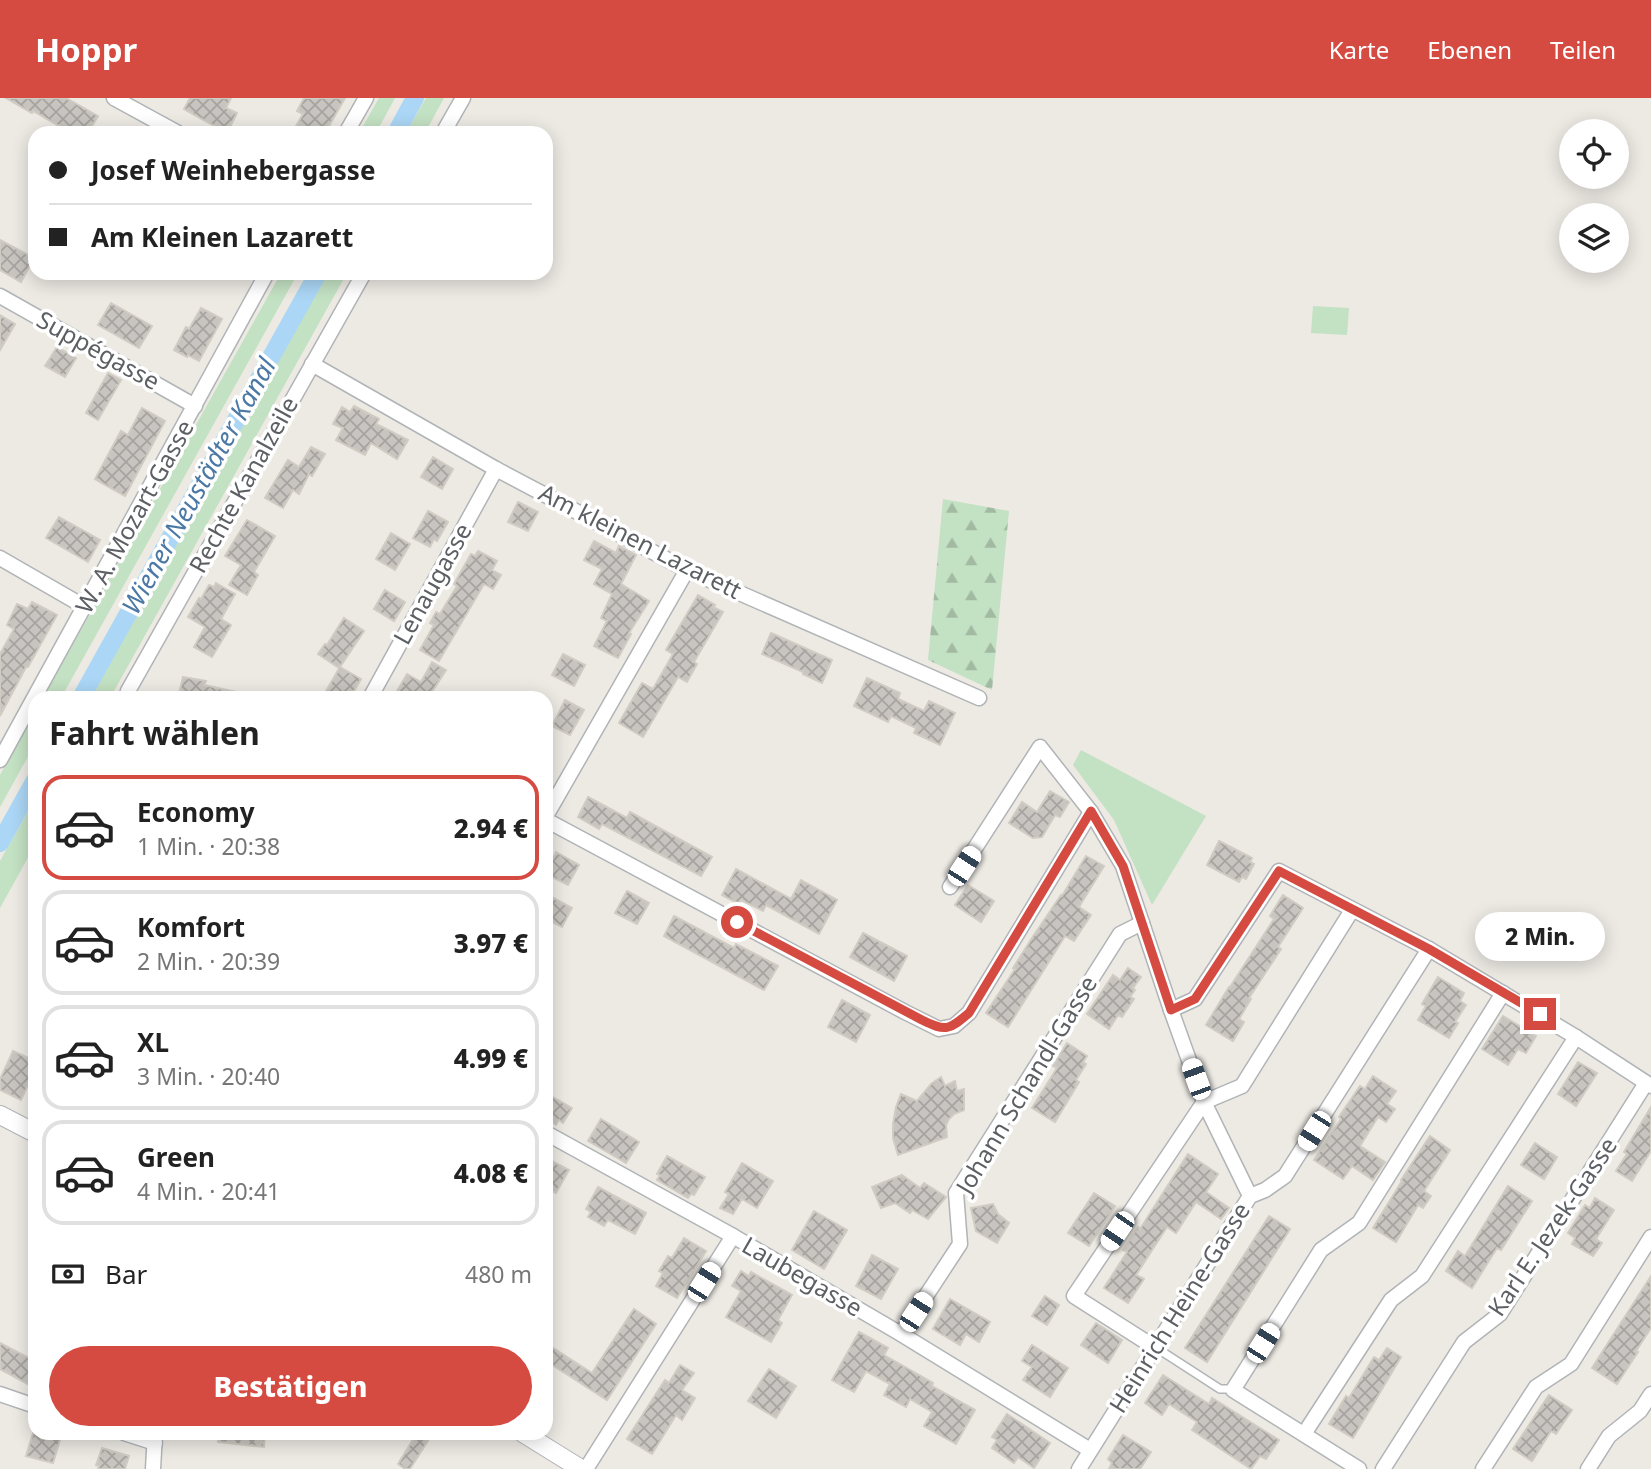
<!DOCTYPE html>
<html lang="de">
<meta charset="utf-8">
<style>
body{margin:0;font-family:"Noto Sans",sans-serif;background:#f6f6f6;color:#222;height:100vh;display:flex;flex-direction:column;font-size:26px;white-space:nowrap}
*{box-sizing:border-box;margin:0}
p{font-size:23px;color:#767676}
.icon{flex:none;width:38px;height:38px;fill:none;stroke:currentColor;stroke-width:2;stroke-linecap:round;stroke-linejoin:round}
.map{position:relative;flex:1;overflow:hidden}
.panel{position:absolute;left:28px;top:593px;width:525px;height:749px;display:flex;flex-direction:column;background:#fff;border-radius:21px;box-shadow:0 4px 18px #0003}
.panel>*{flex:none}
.hud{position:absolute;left:28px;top:28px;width:525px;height:154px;border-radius:21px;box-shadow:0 4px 18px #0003;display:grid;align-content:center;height:154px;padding:0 21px;background:#fff}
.fabs{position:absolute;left:1559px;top:21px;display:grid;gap:14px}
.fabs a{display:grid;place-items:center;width:70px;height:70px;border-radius:50%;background:#fff;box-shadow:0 4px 18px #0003;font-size:35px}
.end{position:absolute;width:32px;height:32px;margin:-16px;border:9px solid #d54b41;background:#fff;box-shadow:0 0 0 4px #fff}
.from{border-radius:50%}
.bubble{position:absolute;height:49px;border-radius:24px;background:#fff;box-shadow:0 4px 18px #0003;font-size:23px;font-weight:800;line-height:49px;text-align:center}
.car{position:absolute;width:21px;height:42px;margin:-21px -10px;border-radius:9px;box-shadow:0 0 5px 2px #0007;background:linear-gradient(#fff 24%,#345 0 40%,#fff 0 76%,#345 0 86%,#fff 0)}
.hud b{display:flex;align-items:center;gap:24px;height:66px;font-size:26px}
.hud b+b{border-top:2px solid #e0e0e0}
.hud i{width:18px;height:18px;background:#222}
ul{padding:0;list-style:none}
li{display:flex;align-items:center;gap:21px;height:105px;margin:0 14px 10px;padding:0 7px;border:4px solid #e0e0e0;border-radius:21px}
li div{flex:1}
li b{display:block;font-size:26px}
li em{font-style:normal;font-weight:800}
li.on{border-color:#d54b41}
li>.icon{width:63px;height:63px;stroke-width:1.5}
h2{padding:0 21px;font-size:32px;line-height:84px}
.pay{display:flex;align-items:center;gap:18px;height:77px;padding:0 21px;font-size:26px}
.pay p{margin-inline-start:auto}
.button{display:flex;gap:14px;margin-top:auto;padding:14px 21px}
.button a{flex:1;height:80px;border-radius:42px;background:#d54b41;color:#fff;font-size:28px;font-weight:800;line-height:80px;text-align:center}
header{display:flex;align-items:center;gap:42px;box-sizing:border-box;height:98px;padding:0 35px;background:#d54b41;color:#fff}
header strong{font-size:33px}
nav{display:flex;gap:38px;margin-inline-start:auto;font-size:24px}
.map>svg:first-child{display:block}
.green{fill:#c3e1c3}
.forest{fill:url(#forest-firs)}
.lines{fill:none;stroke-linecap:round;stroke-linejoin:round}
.canal{stroke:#abd6f5;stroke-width:18}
.building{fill:url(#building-cross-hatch);stroke:#d0ccc3;stroke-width:2}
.service-casing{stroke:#b1b4b7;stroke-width:10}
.minor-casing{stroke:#b1b4b7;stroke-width:17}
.tertiary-casing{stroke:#b1b4b7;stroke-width:20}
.service{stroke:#fff;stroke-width:7}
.minor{stroke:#fff;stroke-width:14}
.tertiary{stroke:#fff;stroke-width:18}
.route{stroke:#d54b41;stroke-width:9}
.labels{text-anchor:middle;stroke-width:7;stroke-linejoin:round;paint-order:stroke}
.street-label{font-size:24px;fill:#5c5f63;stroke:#fff}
.water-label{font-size:26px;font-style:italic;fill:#4b78a5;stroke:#fff}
</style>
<header>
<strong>Hoppr</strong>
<nav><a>Karte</a><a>Ebenen</a><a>Teilen</a></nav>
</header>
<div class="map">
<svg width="1651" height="1371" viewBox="0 0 1651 1371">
<defs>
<pattern id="forest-firs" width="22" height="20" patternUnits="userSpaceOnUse" patternTransform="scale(1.75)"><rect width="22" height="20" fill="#c3e1c3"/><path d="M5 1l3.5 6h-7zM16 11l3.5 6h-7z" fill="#a2baa2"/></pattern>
<pattern id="building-cross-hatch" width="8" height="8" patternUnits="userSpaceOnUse" patternTransform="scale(1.75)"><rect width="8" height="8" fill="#c8c5c0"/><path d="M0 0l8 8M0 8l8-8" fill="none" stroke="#a6a3a0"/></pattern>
</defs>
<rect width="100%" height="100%" fill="#edeae4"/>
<g class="green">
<polygon points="379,0 395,0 376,35 359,35"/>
<polygon points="426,0 444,0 425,35 406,35"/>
<polygon points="281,175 298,175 61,600 43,600"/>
<polygon points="328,175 347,175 114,593 113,600 91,600"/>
<polygon points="1313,208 1349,210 1347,237 1311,235"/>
<polygon points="35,614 35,646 0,709 0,677"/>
<polygon points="1081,652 1206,718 1152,807 1114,722 1073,667"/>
<polygon points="35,701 35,747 0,810 0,763"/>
</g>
<polygon class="forest" points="943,401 1009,413 992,592 928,562"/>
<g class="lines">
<g class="canal">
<polyline points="396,35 415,0"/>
<polyline points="81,600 318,175"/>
<polyline points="0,745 35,682"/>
</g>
</g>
<g class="building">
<polygon points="6,0 66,0 98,18 88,35 62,35 64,31 33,13 32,15"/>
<polygon points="190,0 231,0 226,10 237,15 227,35 184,11"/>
<polygon points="304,0 345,0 325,35 292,35 303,16 297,13"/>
<polygon points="0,142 34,160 21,184 0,172"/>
<polygon points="111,205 152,228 139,250 98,227"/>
<polygon points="201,210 222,221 199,263 188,257 187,259 174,252 186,229 189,231"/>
<polygon points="0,217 15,226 0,252"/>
<polygon points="57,249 76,260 65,279 45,268"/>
<polygon points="108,275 121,282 98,322 86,315"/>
<polygon points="354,308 379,321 376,326 408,342 397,361 371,345 365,357 336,342 343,330 333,326 342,309 350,314"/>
<polygon points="142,310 165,323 125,398 95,381 121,333 128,337"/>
<polygon points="311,349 325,356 312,378 309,376 299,396 293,392 283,410 265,400 288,362 299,369"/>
<polygon points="433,359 453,371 442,391 421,379"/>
<polygon points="518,404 538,414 528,433 508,424"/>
<polygon points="428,413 448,424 437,443 434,441 430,449 413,440"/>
<polygon points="59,419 100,442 88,464 46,440"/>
<polygon points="247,422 275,438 254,474 258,477 247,497 229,487 241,467 225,458"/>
<polygon points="391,435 410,446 395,472 376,461"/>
<polygon points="594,443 616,455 619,448 636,457 621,486 649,503 629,535 631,536 618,560 594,548 607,523 601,520 612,496 594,486 602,471 584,462"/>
<polygon points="478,453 497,463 492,472 501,477 493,491 484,486 439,563 420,552 434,527 430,525 436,514 440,516 457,488 454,486 471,456 475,458"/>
<polygon points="216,485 235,496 221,521 231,527 212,559 194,549 205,529 188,519 199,500 201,501 209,487 214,489"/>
<polygon points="385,492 405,504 394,523 374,511"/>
<polygon points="698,497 715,507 713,509 723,514 694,564 697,566 687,584 678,579 643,639 619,625 642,585 653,591 673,556 666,552"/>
<polygon points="32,504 57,517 28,569 26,569 0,618 0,556 14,531 7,527 17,506 28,511"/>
<polygon points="344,520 364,533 340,569 361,581 350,600 322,600 340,569 339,570 318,556 325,546 327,547"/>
<polygon points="771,535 832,562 822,585 803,576 803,574 762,556"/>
<polygon points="563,556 585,567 574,588 552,577"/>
<polygon points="432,564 446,572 428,600 393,600 407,576 421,584"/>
<polygon points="183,579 206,583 204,587 237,594 236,600 178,600"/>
<polygon points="867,580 900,595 898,601 924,613 929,603 955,615 940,647 914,635 916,630 891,618 888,624 854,608"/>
<polygon points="565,602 584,612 570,637 552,628"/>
<polygon points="1050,693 1069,704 1060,719 1055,717 1042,739 1033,740 1009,725 1022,704 1037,714"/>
<polygon points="588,699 627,720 630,714 712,759 701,778 602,726 599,731 578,719"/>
<polygon points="1219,743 1252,760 1250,764 1254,766 1246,781 1242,779 1239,784 1207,767"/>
<polygon points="556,754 579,767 568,787 546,776"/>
<polygon points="1086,758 1104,768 1079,809 1091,817 1074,843 1065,838 1008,929 986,915 1015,871 1013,870 1032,840 1061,797 1062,798"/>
<polygon points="736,771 791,801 801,782 837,802 819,836 766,807 763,813 741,802 739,806 722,797"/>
<polygon points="968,787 994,803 981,824 955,807"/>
<polygon points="627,793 649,805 637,826 615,815"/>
<polygon points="546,796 572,810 562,829 546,821"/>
<polygon points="1283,797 1303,810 1278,849 1281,851 1249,900 1251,901 1239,921 1244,924 1233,943 1206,927 1229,889 1230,889 1274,821 1270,818"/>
<polygon points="674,818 734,850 736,846 778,868 764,892 664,838"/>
<polygon points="863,835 907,858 894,883 850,859"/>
<polygon points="1128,870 1141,879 1133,890 1135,892 1130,899 1134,901 1122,919 1118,917 1109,931 1087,916 1113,877 1120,882"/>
<polygon points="1438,879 1464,895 1460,903 1466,907 1455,924 1458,925 1449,940 1418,922 1426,908 1422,906"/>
<polygon points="842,902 870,917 856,944 828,929"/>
<polygon points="1503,918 1536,938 1526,955 1518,951 1508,967 1482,951"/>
<polygon points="1067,945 1087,958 1083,964 1086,966 1076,982 1079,984 1055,1024 1032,1010 1057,970 1053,968"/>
<polygon points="13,953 35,963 35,972 21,1002 0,992 0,981"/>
<polygon points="1578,964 1597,975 1576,1008 1558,996"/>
<polygon points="1373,978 1396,993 1387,1006 1395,1011 1386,1024 1378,1019 1360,1048 1385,1064 1373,1082 1352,1068 1343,1081 1314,1062 1341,1021 1339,1019 1360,988 1365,991"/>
<polygon points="941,979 945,988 955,983 957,993 964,991 964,1012 954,1016 949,1021 946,1027 947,1039 898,1057 893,1040 893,1026 896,1009 901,996 917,1003 931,986"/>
<polygon points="546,995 572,1010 563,1025 559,1022 556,1027 546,1021"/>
<polygon points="1651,1009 1651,1053 1632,1083 1616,1073 1627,1056 1624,1054"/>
<polygon points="601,1021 639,1044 626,1065 588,1043"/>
<polygon points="1430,1038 1450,1052 1424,1093 1431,1098 1423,1110 1418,1107 1396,1144 1373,1130 1402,1083 1401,1082"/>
<polygon points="1535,1045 1557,1059 1544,1081 1521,1067"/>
<polygon points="1188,1056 1218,1076 1206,1094 1229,1110 1221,1121 1196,1104 1176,1135 1167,1129 1136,1177 1144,1181 1128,1205 1104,1190 1127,1154 1123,1152 1138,1129 1140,1131"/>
<polygon points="667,1058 705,1079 694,1097 691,1096 688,1100 657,1082 660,1077 657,1076"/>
<polygon points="546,1060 569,1072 556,1095 546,1090"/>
<polygon points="742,1065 773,1083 757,1110 742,1101 733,1116 720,1110 729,1096 725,1094"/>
<polygon points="902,1077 920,1090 924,1085 946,1099 928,1121 912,1112 910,1115 895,1105 881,1110 872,1089"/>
<polygon points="1508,1088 1532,1103 1501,1152 1497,1150 1472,1190 1446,1173 1458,1153 1465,1158"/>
<polygon points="598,1089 646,1115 635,1136 608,1122 604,1128 588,1119 591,1114 586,1111"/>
<polygon points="1094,1095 1115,1108 1089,1148 1068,1135"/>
<polygon points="1595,1100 1614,1112 1596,1141 1602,1145 1593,1158 1572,1146 1575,1140 1568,1135 1585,1107 1590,1110"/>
<polygon points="993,1106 998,1116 1009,1125 997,1145 976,1133 971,1110"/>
<polygon points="814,1113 847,1132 824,1171 792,1152"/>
<polygon points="1269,1118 1290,1131 1207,1264 1185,1250"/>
<polygon points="684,1140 706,1153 677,1200 656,1188 663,1175 659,1173 668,1158 672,1160"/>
<polygon points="872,1157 898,1171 881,1201 856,1188"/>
<polygon points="741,1173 749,1178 751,1174 792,1197 778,1222 782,1225 771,1244 726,1219 741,1193 732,1188"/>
<polygon points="1651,1178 1651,1230 1636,1253 1638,1254 1617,1286 1592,1270"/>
<polygon points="1045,1198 1059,1207 1047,1227 1032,1218"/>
<polygon points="950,1201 990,1224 979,1244 966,1236 960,1247 933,1231"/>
<polygon points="634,1211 656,1226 607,1302 546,1263 553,1250 592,1275"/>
<polygon points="1096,1225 1122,1242 1108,1265 1081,1247"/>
<polygon points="859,1234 888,1250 884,1257 933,1285 932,1288 975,1312 956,1346 924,1328 932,1314 910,1301 906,1309 884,1297 890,1286 866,1273 854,1294 832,1282"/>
<polygon points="0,1245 35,1263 35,1290 0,1271"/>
<polygon points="1032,1247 1068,1270 1050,1299 1023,1282 1032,1269 1022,1263"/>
<polygon points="1387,1250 1401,1259 1353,1340 1329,1326 1346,1298 1349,1300 1374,1259 1379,1262"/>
<polygon points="680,1267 694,1275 682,1292 695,1300 682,1322 676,1317 652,1356 627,1341 665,1282 669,1285"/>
<polygon points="769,1271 796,1288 776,1320 748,1303"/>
<polygon points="1163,1277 1209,1306 1212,1300 1279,1342 1266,1361 1260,1358 1251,1371 1192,1332 1197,1324 1169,1306 1162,1317 1145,1305"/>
<polygon points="1549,1297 1572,1312 1556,1336 1551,1333 1532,1363 1513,1351"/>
<polygon points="1007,1316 1050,1345 1034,1370 1018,1359 1014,1365 992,1350 997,1342 992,1339"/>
<polygon points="33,1335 62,1335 53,1365 26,1358"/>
<polygon points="219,1335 265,1335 264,1349 218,1344"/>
<polygon points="417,1335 433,1335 410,1371 405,1371 398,1366"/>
<polygon points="1123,1337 1151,1354 1140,1371 1109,1371 1112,1365 1108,1361"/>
<polygon points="102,1350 129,1358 125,1371 98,1371 99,1368 96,1367"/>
</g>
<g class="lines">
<g class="service-casing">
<polyline id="service" points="1155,1249 1220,1291 1233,1291"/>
</g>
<g class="minor-casing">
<g id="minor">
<polyline points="114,0 178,35"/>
<polyline points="346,35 366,0"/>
<polyline points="443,35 463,0"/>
<polyline points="0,198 195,308"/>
<polyline points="312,266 496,371 687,472 979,600"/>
<polyline points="0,460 85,509"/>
<polyline points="126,600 128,593 364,175"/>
<polyline points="370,600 496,371"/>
<polyline points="0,662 267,175"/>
<polyline points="546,718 687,472"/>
<polyline points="546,722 905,914 939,931 954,928 969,915 1091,714"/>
<polyline points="950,789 1040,649 1091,714 1123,768 1171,912 1204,1004 1250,1098"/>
<polyline points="1171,912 1195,901 1279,773 1429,851 1576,939 1651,988"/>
<polyline points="546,1035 733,1138 901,1236 1090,1352"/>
<polyline points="901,1236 960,1146 956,1095 1120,836 1142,825"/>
<polyline points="1154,1249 1074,1198 1204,1004 1242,988 1352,812"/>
<polyline points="0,1296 35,1308"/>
<polyline points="124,1335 155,1345"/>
<polyline points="1304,1336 1391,1202 1422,1178 1576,939"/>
<polyline points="153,1371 155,1335"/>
<polyline points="586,1371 733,1138"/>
<polyline points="1079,1371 1250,1098 1265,1092 1285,1078 1429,851"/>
<polyline points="1359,1371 1233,1292 1321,1152 1359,1125 1503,895"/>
<polyline points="1383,1371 1464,1244 1500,1216 1646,985"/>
<polyline points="1483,1371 1536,1289 1571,1266 1651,1139"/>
<polyline points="1588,1371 1609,1338 1640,1313 1651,1296"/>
</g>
</g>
<g class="tertiary-casing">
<g id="tertiary">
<polyline points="0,1017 35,1035"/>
<polyline points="523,1335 581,1371"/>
</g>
</g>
<use href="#service" class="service"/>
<use href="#minor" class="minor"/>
<use href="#tertiary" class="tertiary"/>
</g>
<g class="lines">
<path class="route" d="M737,824l185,98c24,12 27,10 47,-7l122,-202 32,55 48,144 24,-11 84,-128 150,78 111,65"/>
</g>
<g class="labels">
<g class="street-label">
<text transform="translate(98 253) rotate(29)" y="8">Suppégasse</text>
<text transform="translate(244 387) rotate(-61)" y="8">Rechte Kanalzeile</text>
<text transform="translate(135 419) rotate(-61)" y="8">W. A. Mozart-Gasse</text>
<text transform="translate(640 444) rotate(27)" y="8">Am kleinen Lazarett</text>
<text transform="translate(433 486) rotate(-61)" y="8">Lenaugasse</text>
<text transform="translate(1027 987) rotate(-59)" y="8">Johann Schandl-Gasse</text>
<text transform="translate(1553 1129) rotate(-56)" y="8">Karl E. Jezek-Gasse</text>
<text transform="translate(802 1179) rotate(30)" y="8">Laubegasse</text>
<text transform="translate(1180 1210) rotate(-58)" y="8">Heinrich Heine-Gasse</text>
</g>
<g class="water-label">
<text transform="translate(199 388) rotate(-61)" y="9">Wiener Neustädter Kanal</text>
</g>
</g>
</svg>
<div class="fabs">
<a><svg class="icon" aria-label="locate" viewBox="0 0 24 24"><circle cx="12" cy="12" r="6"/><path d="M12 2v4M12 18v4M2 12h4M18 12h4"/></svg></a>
<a><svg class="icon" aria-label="layers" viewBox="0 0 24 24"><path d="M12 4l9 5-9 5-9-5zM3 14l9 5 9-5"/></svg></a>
</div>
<i class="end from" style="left:737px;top:824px"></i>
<i class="end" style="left:1540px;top:916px"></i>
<div class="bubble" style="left:1475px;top:814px;width:130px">2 Min.</div>
<i class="car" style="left:964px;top:768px;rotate:33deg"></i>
<i class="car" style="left:1196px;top:981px;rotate:340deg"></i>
<i class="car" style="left:1314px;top:1033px;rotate:212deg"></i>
<i class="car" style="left:1117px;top:1133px;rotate:214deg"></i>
<i class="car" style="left:704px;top:1184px;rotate:32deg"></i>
<i class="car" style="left:916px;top:1214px;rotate:33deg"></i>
<i class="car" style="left:1263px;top:1245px;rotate:32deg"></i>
<div class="hud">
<b><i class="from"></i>Josef Weinhebergasse</b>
<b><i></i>Am Kleinen Lazarett</b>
</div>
<section class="panel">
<h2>Fahrt wählen</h2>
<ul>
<li class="on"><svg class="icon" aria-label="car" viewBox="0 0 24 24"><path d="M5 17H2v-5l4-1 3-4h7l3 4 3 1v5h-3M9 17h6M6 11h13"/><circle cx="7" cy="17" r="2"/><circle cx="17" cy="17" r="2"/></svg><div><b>Economy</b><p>1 Min. · 20:38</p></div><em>2.94 €</em></li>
<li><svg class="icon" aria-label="car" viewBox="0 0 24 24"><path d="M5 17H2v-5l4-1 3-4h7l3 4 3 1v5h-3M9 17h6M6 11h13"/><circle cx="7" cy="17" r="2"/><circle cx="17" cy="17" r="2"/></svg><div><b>Komfort</b><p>2 Min. · 20:39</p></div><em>3.97 €</em></li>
<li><svg class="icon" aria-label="car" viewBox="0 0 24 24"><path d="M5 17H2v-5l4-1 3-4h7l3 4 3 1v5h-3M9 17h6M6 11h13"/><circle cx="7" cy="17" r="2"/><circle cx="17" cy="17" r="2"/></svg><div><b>XL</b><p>3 Min. · 20:40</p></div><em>4.99 €</em></li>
<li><svg class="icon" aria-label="car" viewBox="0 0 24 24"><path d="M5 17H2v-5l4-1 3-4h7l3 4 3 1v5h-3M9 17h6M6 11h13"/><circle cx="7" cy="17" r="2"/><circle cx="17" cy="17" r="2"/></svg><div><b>Green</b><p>4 Min. · 20:41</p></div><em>4.08 €</em></li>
</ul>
<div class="pay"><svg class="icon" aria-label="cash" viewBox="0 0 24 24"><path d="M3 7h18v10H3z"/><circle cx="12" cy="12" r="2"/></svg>Bar<p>480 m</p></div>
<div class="button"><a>Bestätigen</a></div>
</section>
</div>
